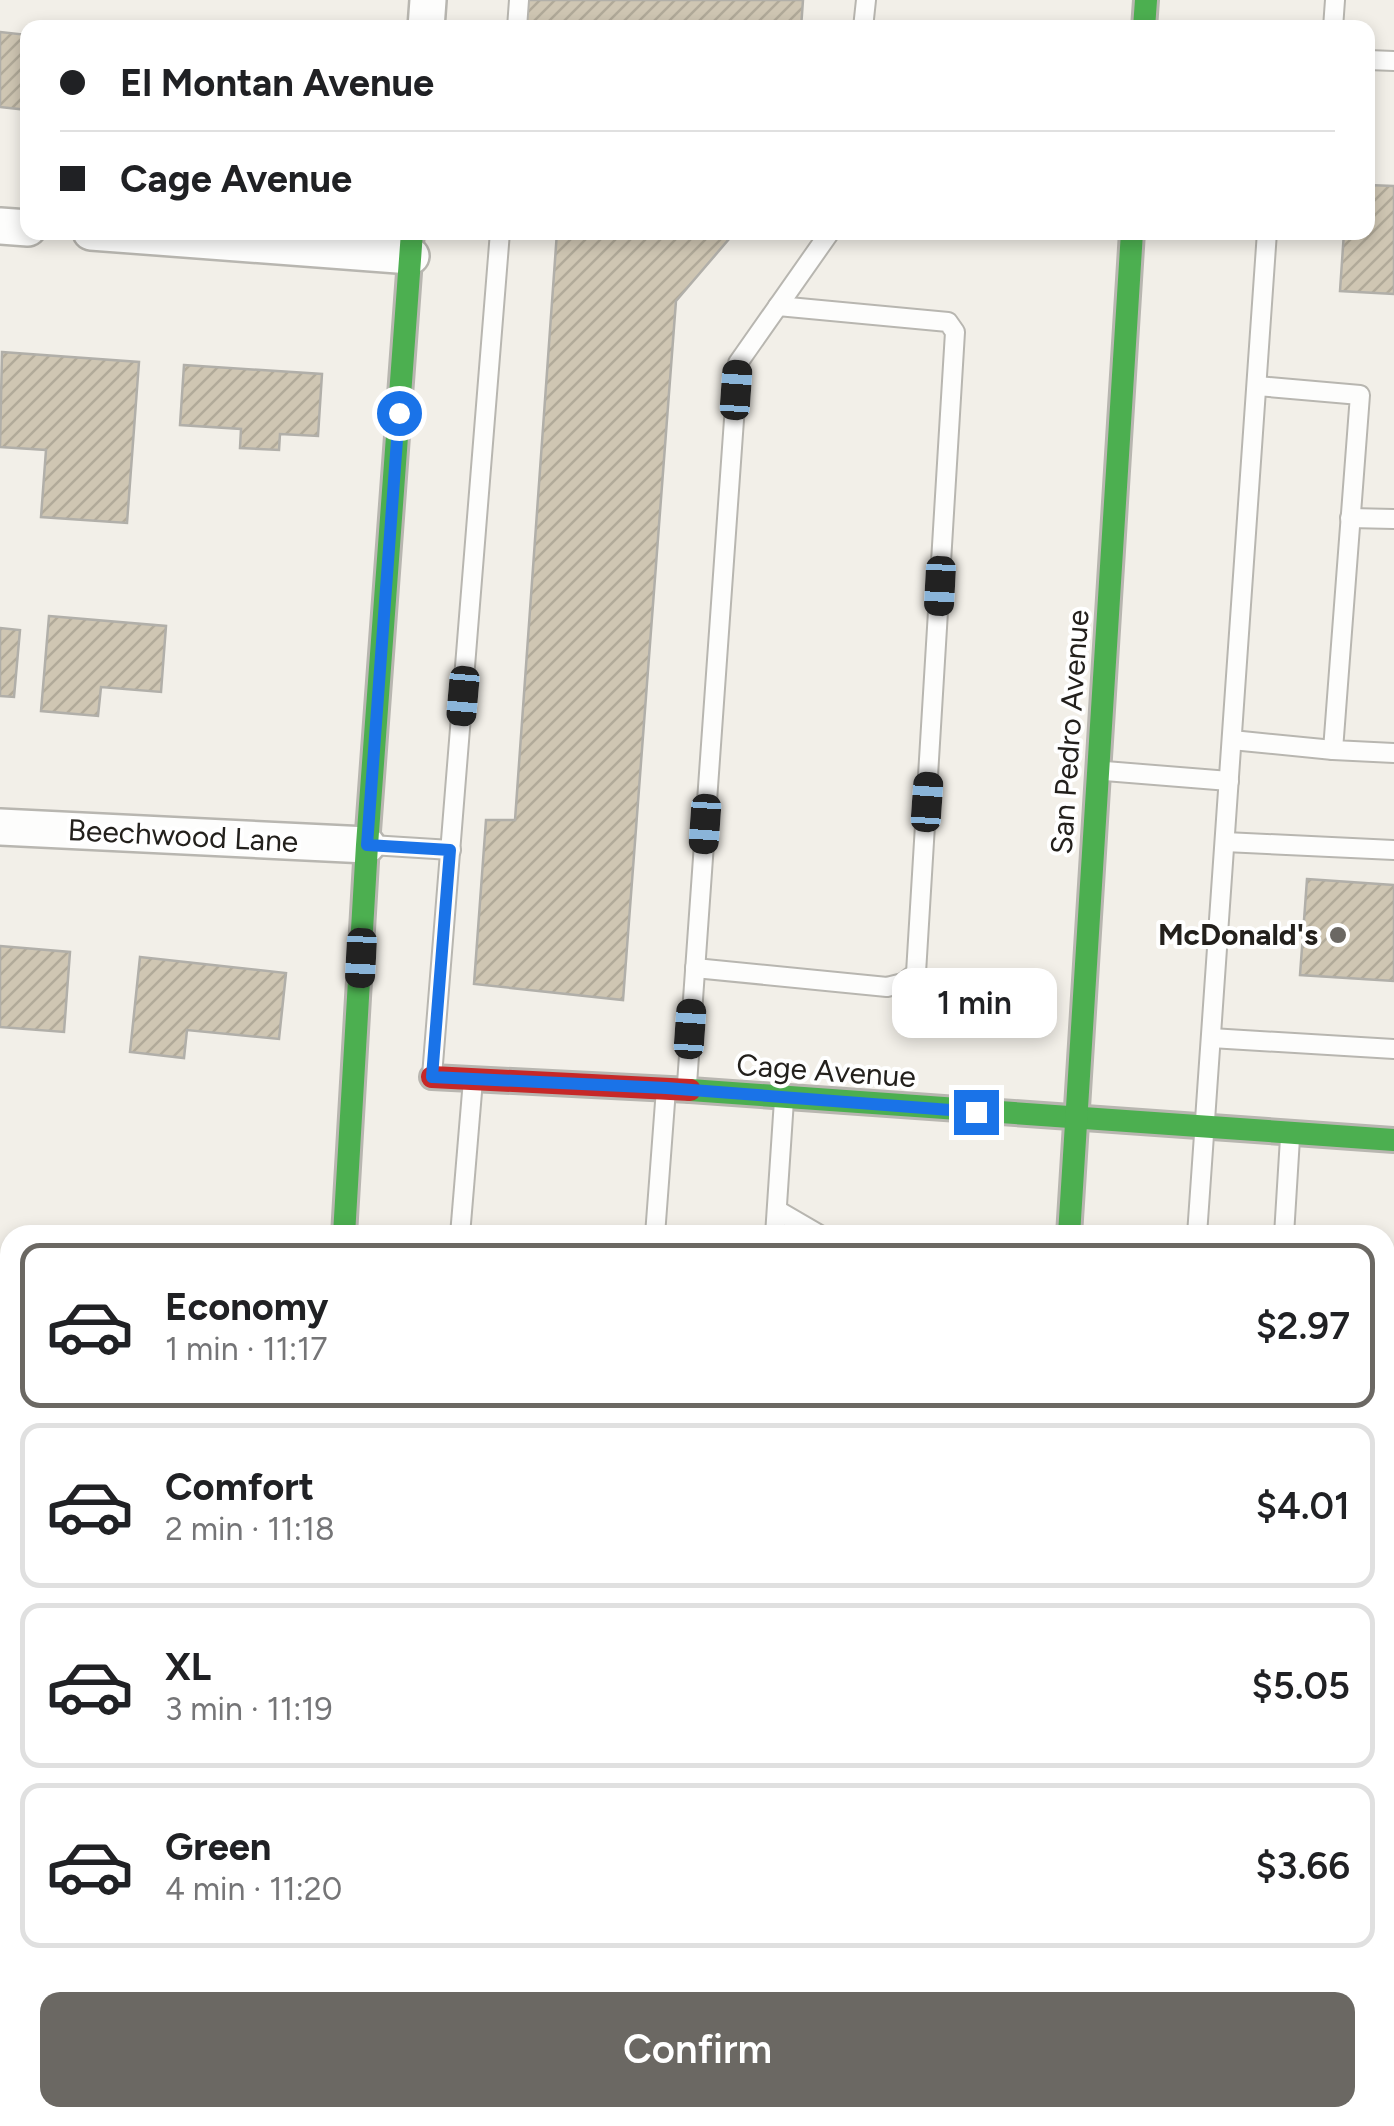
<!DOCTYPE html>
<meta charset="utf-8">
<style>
body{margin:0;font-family:Figtree,sans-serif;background:#f6f6f6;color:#202124;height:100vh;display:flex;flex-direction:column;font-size:38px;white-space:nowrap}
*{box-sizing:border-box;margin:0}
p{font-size:32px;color:#757577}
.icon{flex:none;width:55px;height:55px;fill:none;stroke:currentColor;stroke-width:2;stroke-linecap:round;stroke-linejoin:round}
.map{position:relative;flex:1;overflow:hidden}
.drawer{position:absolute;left:0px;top:1225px;width:1395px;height:902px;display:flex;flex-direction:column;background:#fff;border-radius:30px 30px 0 0;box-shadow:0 5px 15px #0003}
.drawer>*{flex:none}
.guide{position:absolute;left:20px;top:20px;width:1355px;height:220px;border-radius:20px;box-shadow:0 5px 15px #0003;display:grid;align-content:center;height:220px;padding:0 40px;background:#fff}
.end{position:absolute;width:45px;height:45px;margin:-22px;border:12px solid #1a73e8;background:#fff;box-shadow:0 0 0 5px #fff}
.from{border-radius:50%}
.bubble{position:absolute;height:70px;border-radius:20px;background:#fff;box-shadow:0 5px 15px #0003;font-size:32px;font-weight:600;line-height:70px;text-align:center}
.car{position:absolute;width:30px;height:60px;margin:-30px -15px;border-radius:12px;box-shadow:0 0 8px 2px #0007;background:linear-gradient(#222 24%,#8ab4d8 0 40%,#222 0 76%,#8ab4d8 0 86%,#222 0)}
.guide b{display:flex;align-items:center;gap:35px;height:95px;font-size:38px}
.guide b+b{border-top:2px solid #e0e0e0}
.guide i{width:25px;height:25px;background:#202124}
ul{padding:18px 0 0;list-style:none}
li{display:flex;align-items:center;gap:30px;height:165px;margin:0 20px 15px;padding:0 20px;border:5px solid #e0e0e0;border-radius:20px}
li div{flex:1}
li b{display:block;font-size:38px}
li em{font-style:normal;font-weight:600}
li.on{border-color:#6b6863}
li>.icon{width:90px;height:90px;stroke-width:1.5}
.action{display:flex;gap:20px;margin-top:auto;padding:20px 40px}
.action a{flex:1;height:115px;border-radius:20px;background:#6b6863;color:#fff;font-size:40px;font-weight:600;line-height:115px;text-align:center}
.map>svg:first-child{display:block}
.built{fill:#ece5d7}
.building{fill:url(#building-hatch);stroke:#b1afa9;stroke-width:2.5}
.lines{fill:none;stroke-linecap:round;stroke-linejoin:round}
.lane-casing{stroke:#b8b6b0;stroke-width:22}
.street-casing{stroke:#b8b6b0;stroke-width:40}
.fast-casing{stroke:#b8b6b0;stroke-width:28}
.jam-casing{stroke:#b8b6b0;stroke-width:28}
.lane{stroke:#fdfdfc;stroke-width:18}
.street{stroke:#fdfdfc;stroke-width:35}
.fast{stroke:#4caf50;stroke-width:22}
.jam{stroke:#c62828;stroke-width:22}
.route{stroke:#1a73e8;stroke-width:12}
.poi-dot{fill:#6b6863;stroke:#fff;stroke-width:4}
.labels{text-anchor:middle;stroke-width:8;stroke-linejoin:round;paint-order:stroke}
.street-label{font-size:30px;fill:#23201c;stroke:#fff}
.poi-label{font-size:30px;font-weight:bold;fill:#23201c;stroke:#fff;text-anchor:end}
</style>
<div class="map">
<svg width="1394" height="2126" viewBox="0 0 1394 2126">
<defs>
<pattern id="building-hatch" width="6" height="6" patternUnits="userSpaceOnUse" patternTransform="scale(2.5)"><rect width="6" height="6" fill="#cfc6b3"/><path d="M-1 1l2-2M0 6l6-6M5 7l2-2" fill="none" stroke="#b1aa99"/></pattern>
</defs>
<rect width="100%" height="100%" fill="#f2efe8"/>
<polygon class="built" points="1385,1799 1394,1799 1394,2126 1105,2126 1106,2118 1385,2118"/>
<g class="building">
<polygon points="524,0 803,0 801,28 522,28"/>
<polygon points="0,32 28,35 28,110 0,107"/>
<polygon points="1368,185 1394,186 1394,294 1340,291 1344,232 1368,232"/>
<polygon points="557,232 735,232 676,301 623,1000 474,984 486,820 515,820"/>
<polygon points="2,352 139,362 127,523 41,517 46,450 0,447"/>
<polygon points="184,365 322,374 318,436 280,434 279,450 240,448 241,429 180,425"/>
<polygon points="49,616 166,626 161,692 101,687 98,716 41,711"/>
<polygon points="0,628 20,630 14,697 0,696"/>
<polygon points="1307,879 1394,885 1394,981 1300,975"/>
<polygon points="0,946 70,952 64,1032 0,1027"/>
<polygon points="140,957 286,973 279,1039 187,1030 184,1058 130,1052"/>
<polygon points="1385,1258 1394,1259 1394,1493 1385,1492"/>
<polygon points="0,1264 10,1265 10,1336 0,1335"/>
<polygon points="0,1551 10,1552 10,1638 0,1637"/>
<polygon points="1385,1580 1394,1581 1394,1786 1385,1785"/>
<polygon points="0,1823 10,1824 10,1976 0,1975"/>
</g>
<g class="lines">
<g class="lane-casing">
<g id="lane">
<polyline points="517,28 519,0"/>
<polyline points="863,28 866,0"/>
<polyline points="1333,28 1335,0"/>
<polyline points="1368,60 1394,61"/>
<polyline points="1257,386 1360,395 1333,750 1394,753"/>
<polyline points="1350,518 1394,519"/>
<polyline points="1232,740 1333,750"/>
<polyline points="1105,771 1229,781"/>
<polyline points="1225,842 1394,850"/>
<polyline points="371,845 451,850"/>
<polyline points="695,968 887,987 903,983 916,973 955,332 948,322 778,306"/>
<polyline points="1211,1038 1394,1049"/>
<polyline points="432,1076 500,232"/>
<polyline points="687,1084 738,363 830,232"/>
<polyline points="777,1210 820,1235"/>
<polyline points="460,1235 473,1080"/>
<polyline points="655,1235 666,1089"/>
<polyline points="775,1235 784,1100"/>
<polyline points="1197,1235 1267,232"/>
<polyline points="1284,1235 1290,1138"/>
<polyline points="1385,1849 1394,1858"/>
<polyline points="1385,1981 1394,1971"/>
<polyline points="376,2118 376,2126"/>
<polyline points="1144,2118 1145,2122 1158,2126"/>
<polyline points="714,2126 714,2118"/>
<polyline points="827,2126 828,2118"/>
</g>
</g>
<g class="street-casing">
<g id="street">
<polyline points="426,28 428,0"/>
<polyline points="0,226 28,228"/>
<polyline points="91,232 411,256"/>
<polyline points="0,827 367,845"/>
<polyline points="0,1444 10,1445"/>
<polyline points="1385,1527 1394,1528"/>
<polyline points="0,2077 10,2078"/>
<polyline points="284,2126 284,2118"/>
</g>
</g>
<g class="fast-casing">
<g id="fast">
<polyline points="1144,28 1146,0"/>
<polyline points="690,1090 1394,1140"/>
<polyline points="344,1235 367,845 412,232"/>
<polyline points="1069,1235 1132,232"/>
<polyline points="1005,2118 1005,2126"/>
</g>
</g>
<g class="jam-casing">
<polyline id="jam" points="432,1077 690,1090"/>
</g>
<use href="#lane" class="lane"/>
<use href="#street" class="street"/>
<use href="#fast" class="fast"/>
<use href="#jam" class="jam"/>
</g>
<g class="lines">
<polyline class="route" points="399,413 367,845 450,850 432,1077 666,1088 976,1112"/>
</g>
<circle class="poi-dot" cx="1338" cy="935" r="10"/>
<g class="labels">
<g class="street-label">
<text transform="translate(1070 732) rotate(-86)" y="10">San Pedro Avenue</text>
<text transform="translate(183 836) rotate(3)" y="10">Beechwood Lane</text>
<text transform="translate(826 1071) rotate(4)" y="10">Cage Avenue</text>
</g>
<g class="poi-label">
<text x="1318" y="945">McDonald's</text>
</g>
</g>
</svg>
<i class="end from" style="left:399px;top:413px"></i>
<i class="end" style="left:976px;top:1112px"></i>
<div class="bubble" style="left:892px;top:968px;width:165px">1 min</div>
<i class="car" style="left:736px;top:390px;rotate:4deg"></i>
<i class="car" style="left:940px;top:586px;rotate:183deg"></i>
<i class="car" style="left:463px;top:696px;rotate:185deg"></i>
<i class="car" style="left:927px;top:802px;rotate:4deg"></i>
<i class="car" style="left:705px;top:824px;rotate:184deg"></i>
<i class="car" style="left:361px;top:958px;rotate:183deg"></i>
<i class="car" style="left:690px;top:1029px;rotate:4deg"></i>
<div class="guide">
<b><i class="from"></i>El Montan Avenue</b>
<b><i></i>Cage Avenue</b>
</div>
<section class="drawer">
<ul>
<li class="on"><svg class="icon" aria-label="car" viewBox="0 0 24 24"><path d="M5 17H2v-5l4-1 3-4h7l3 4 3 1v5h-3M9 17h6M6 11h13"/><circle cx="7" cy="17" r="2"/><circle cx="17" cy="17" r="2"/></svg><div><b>Economy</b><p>1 min · 11:17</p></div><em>$2.97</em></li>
<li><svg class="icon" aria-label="car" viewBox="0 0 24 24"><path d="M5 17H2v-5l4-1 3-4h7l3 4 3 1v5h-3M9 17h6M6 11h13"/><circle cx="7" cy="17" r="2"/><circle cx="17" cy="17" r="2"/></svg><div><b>Comfort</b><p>2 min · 11:18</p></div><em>$4.01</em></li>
<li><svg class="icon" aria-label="car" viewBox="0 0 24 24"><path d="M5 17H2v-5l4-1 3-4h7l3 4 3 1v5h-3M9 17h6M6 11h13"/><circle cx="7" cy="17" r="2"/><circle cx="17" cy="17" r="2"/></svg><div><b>XL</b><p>3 min · 11:19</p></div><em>$5.05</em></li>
<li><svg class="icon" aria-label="car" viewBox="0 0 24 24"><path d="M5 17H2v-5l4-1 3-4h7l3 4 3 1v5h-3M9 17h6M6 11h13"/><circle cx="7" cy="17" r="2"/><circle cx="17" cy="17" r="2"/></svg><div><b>Green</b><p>4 min · 11:20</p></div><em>$3.66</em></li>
</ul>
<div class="action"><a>Confirm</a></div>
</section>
</div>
